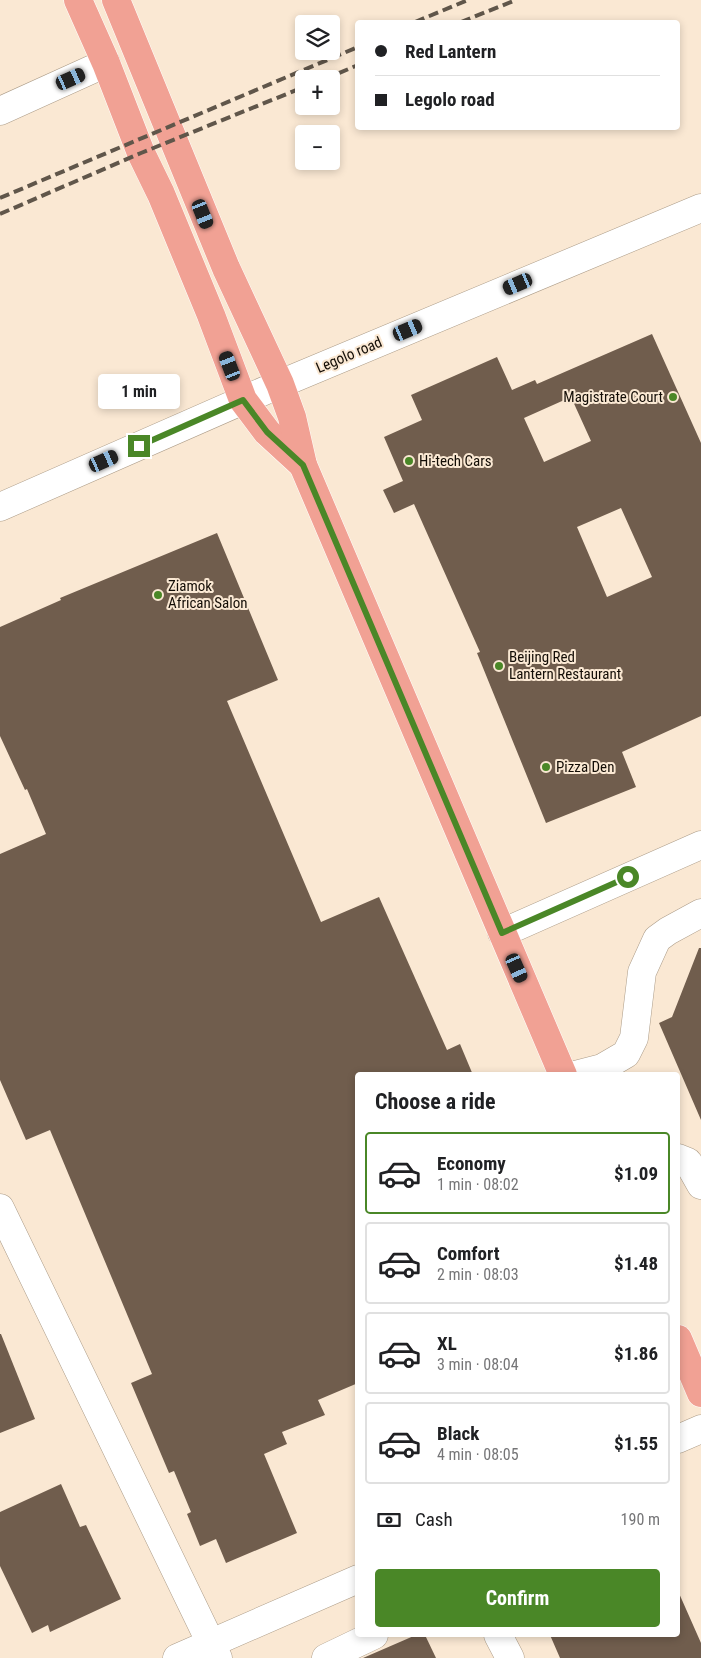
<!DOCTYPE html>
<meta charset="utf-8">
<style>
body{margin:0;font-family:"Roboto Condensed",sans-serif;background:#f6f6f6;color:#202124;height:100vh;display:flex;flex-direction:column;font-size:19px;white-space:nowrap}
*{box-sizing:border-box;margin:0}
p{font-size:16px;color:#757577}
.icon{flex:none;width:28px;height:28px;fill:none;stroke:currentColor;stroke-width:2;stroke-linecap:round;stroke-linejoin:round}
.map{position:relative;flex:1;overflow:hidden}
.sheet{position:absolute;left:355px;top:1072px;width:325px;height:565px;display:flex;flex-direction:column;background:#fff;border-radius:5px;box-shadow:0 2px 8px #0003}
.sheet>*{flex:none}
.guide{position:absolute;left:355px;top:20px;width:325px;height:110px;border-radius:5px;box-shadow:0 2px 8px #0003;display:grid;align-content:center;height:110px;padding:0 20px;background:#fff}
.tools{position:absolute;left:295px;top:15px;display:grid;gap:10px}
.tools a{display:grid;place-items:center;width:45px;height:45px;border-radius:5px;background:#fff;box-shadow:0 2px 8px #0003;font-size:25px}
.end{position:absolute;width:22px;height:22px;margin:-11px;border:6px solid #4a8727;background:#fff;box-shadow:0 0 0 2px #fff}
.from{border-radius:50%}
.bubble{position:absolute;height:35px;border-radius:5px;background:#fff;box-shadow:0 2px 8px #0003;font-size:16px;font-weight:700;line-height:35px;text-align:center}
.car{position:absolute;width:15px;height:30px;margin:-15px -8px;border-radius:6px;box-shadow:0 0 4px 1px #0007;background:linear-gradient(#222 24%,#8ab4d8 0 40%,#222 0 76%,#8ab4d8 0 86%,#222 0)}
.guide b{display:flex;align-items:center;gap:18px;height:48px;font-size:19px}
.guide b+b{border-top:1px solid #e0e0e0}
.guide i{width:12px;height:12px;background:#202124}
ul{padding:0;list-style:none}
li{display:flex;align-items:center;gap:15px;height:82px;margin:0 10px 8px;padding:0 10px;border:2px solid #e0e0e0;border-radius:5px}
li div{flex:1}
li b{display:block;font-size:19px}
li em{font-style:normal;font-weight:700}
li.current{border-color:#4a8727}
li>.icon{width:45px;height:45px;stroke-width:1.5}
h2{padding:0 20px;font-size:22px;line-height:60px}
.pay{display:flex;align-items:center;gap:12px;height:55px;padding:0 20px;font-size:19px}
.pay p{margin-inline-start:auto}
.primary-button{display:flex;gap:10px;margin-top:auto;padding:10px 20px}
.primary-button a{flex:1;height:58px;border-radius:5px;background:#4a8727;color:#fff;font-size:20px;font-weight:700;line-height:58px;text-align:center}
.map>svg:first-child{display:block}
.building{fill:#705d4d;fill-rule:evenodd}
.lines{fill:none;stroke-linecap:round;stroke-linejoin:round}
.minor-casing{stroke:#ac9c88;stroke-width:29}
.major-casing{stroke:#fff;stroke-width:29}
.minor{stroke:#fff;stroke-width:28}
.major{stroke:#f1a194;stroke-width:28}
.rail{stroke:#60564a;stroke-width:4;stroke-dasharray:10 5;stroke-linecap:butt}
.route{stroke:#4a8727;stroke-width:6}
.poi-dot{fill:#4a8727;stroke:#fae8d3;stroke-width:2}
.labels{text-anchor:middle;stroke-width:4;stroke-linejoin:round;paint-order:stroke}
.street-label{font-size:15px;fill:#130d06;stroke:#fae8d3}
.poi-label{font-size:15px;fill:#130d06;stroke:#fae8d3;text-anchor:start}
</style>
<div class="map">
<svg width="701" height="1658" viewBox="0 0 701 1658">
<rect width="100%" height="100%" fill="#fae8d3"/>
<g class="building">
<path d="M652,334l49,109v273l-79,36 14,35 -90,36 -69,-170 3,-1 -66,-148 -20,9 -11,-23 20,-9 -19,-44 38,-17 -11,-25 86,-38 15,33 23,-10 2,4zM571,397l20,44 -47,21 -20,-44zM621,508l31,69 -45,20 -30,-70z"/>
<polygon points="217,533 278,680 227,701 321,922 379,897 447,1050 460,1044 473,1075 358,1075 358,1383 318,1400 325,1415 282,1432 287,1444 264,1454 297,1533 226,1563 216,1539 200,1546 187,1514 191,1512 174,1471 169,1473 131,1383 152,1374 50,1130 26,1140 0,1080 0,854 46,834 27,789 25,790 0,736 0,627 61,600 60,598"/>
<polygon points="699,948 701,948 701,1120 659,1023 672,1017"/>
<polygon points="0,1334 1,1334 35,1419 0,1433"/>
<polygon points="61,1484 80,1527 86,1525 121,1599 50,1632 48,1625 32,1633 0,1566 0,1512"/>
<polygon points="678,1591 701,1643 701,1658 560,1658 550,1635 678,1635"/>
<polygon points="416,1635 425,1635 436,1658 363,1658"/>
</g>
<g class="lines">
<g class="minor-casing">
<g id="minor">
<polyline points="0,111 106,63"/>
<polyline points="0,507 280,384 701,208"/>
<polyline points="502,933 701,845"/>
<polyline points="575,1075 602,1068 626,1054 634,1038 642,972 657,939 668,931 701,913"/>
<polyline points="678,1158 688,1162 701,1185"/>
<polyline points="0,1208 218,1658"/>
<polyline points="678,1439 701,1429"/>
<polyline points="498,1635 510,1658"/>
<polyline points="177,1658 358,1579"/>
<polyline points="326,1658 374,1635"/>
</g>
</g>
<g class="major-casing">
<g id="major">
<polyline points="78,0 106,63 141,153 161,194 211,315 243,400 267,432 303,465"/>
<polyline points="116,0 226,268 280,384 292,417 303,465 563,1075"/>
<polyline points="678,1339 701,1393"/>
</g>
</g>
<use href="#minor" class="minor"/>
<use href="#major" class="major"/>
<g class="rail">
<polyline points="415,22 468,0"/>
<polyline points="461,22 516,0"/>
<polyline points="325,79 358,65"/>
<polyline points="0,198 358,47"/>
<polyline points="0,214 141,153 304,87"/>
</g>
</g>
<g class="lines">
<polyline class="route" points="139,446 243,400 267,432 303,465 502,933 628,877"/>
</g>
<g class="poi-dot">
<circle cx="673" cy="397" r="5"/>
<circle cx="409" cy="461" r="5"/>
<circle cx="158" cy="595" r="5"/>
<circle cx="499" cy="666" r="5"/>
<circle cx="546" cy="767" r="5"/>
</g>
<g class="labels">
<g class="street-label">
<text transform="translate(349 355) rotate(-23)" y="5">Legolo road</text>
</g>
<g class="poi-label">
<text x="663" y="402" text-anchor="end">Magistrate Court</text>
<text x="419" y="466">Hi-tech Cars</text>
<text x="168" y="591">Ziamok<tspan x="168" dy="17">African Salon</tspan></text>
<text x="509" y="662">Beijing Red<tspan x="509" dy="17">Lantern Restaurant</tspan></text>
<text x="556" y="772">Pizza Den</text>
</g>
</g>
</svg>
<div class="tools">
<a><svg class="icon" aria-label="layers" viewBox="0 0 24 24"><path d="M12 4l9 5-9 5-9-5zM3 14l9 5 9-5"/></svg></a>
<a>+</a>
<a>−</a>
</div>
<i class="end from" style="left:628px;top:877px"></i>
<i class="end" style="left:139px;top:446px"></i>
<div class="bubble" style="left:98px;top:374px;width:82px">1 min</div>
<i class="car" style="left:71px;top:79px;rotate:66deg"></i>
<i class="car" style="left:203px;top:214px;rotate:158deg"></i>
<i class="car" style="left:518px;top:284px;rotate:247deg"></i>
<i class="car" style="left:408px;top:330px;rotate:67deg"></i>
<i class="car" style="left:230px;top:366px;rotate:339deg"></i>
<i class="car" style="left:104px;top:461px;rotate:66deg"></i>
<i class="car" style="left:517px;top:968px;rotate:156deg"></i>
<div class="guide">
<b><i class="from"></i>Red Lantern</b>
<b><i></i>Legolo road</b>
</div>
<section class="sheet">
<h2>Choose a ride</h2>
<ul>
<li class="current"><svg class="icon" aria-label="car" viewBox="0 0 24 24"><path d="M5 17H2v-5l4-1 3-4h7l3 4 3 1v5h-3M9 17h6M6 11h13"/><circle cx="7" cy="17" r="2"/><circle cx="17" cy="17" r="2"/></svg><div><b>Economy</b><p>1 min · 08:02</p></div><em>$1.09</em></li>
<li><svg class="icon" aria-label="car" viewBox="0 0 24 24"><path d="M5 17H2v-5l4-1 3-4h7l3 4 3 1v5h-3M9 17h6M6 11h13"/><circle cx="7" cy="17" r="2"/><circle cx="17" cy="17" r="2"/></svg><div><b>Comfort</b><p>2 min · 08:03</p></div><em>$1.48</em></li>
<li><svg class="icon" aria-label="car" viewBox="0 0 24 24"><path d="M5 17H2v-5l4-1 3-4h7l3 4 3 1v5h-3M9 17h6M6 11h13"/><circle cx="7" cy="17" r="2"/><circle cx="17" cy="17" r="2"/></svg><div><b>XL</b><p>3 min · 08:04</p></div><em>$1.86</em></li>
<li><svg class="icon" aria-label="car" viewBox="0 0 24 24"><path d="M5 17H2v-5l4-1 3-4h7l3 4 3 1v5h-3M9 17h6M6 11h13"/><circle cx="7" cy="17" r="2"/><circle cx="17" cy="17" r="2"/></svg><div><b>Black</b><p>4 min · 08:05</p></div><em>$1.55</em></li>
</ul>
<div class="pay"><svg class="icon" aria-label="cash" viewBox="0 0 24 24"><path d="M3 7h18v10H3z"/><circle cx="12" cy="12" r="2"/></svg>Cash<p>190 m</p></div>
<div class="primary-button"><a>Confirm</a></div>
</section>
</div>
